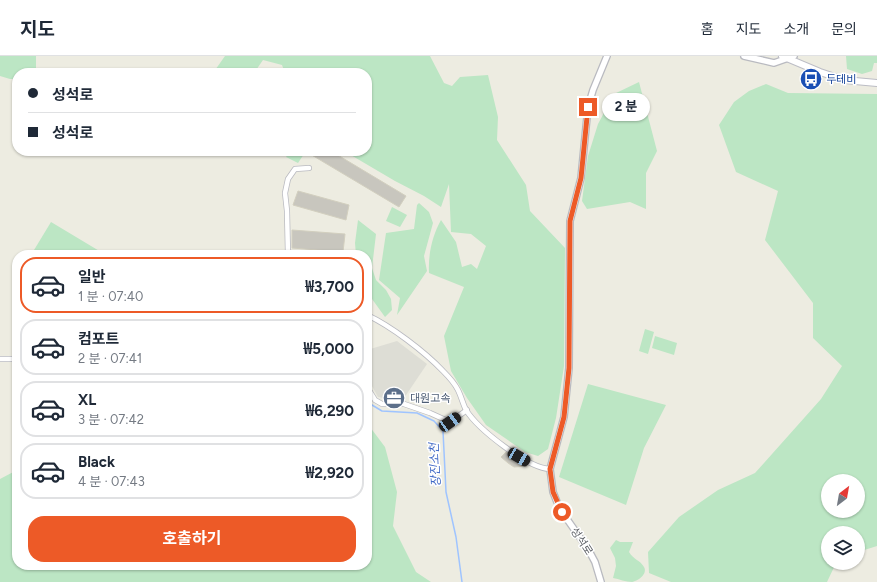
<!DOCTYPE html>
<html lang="ko">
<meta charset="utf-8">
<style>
body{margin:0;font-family:Figtree,"Noto Sans KR",sans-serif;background:#f6f6f7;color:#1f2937;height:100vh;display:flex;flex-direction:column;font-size:15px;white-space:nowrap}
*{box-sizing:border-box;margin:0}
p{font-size:13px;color:#747a83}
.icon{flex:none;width:22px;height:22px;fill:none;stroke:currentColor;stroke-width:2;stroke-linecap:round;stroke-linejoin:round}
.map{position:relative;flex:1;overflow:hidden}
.drawer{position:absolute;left:12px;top:194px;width:360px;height:320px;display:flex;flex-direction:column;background:#fff;border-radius:16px;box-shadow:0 1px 3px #0004}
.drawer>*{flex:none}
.banner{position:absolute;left:12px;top:12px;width:360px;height:88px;border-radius:16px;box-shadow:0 1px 3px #0004;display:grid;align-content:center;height:88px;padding:0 16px;background:#fff}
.needle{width:26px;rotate:31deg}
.tools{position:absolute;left:821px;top:418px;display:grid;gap:8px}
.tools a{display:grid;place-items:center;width:44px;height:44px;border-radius:50%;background:#fff;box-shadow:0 1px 3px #0004;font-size:20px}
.end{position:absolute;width:18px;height:18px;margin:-9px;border:5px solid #ed5a27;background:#fff;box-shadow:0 0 0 2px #fff}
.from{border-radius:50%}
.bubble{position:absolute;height:28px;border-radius:14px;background:#fff;box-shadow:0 1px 3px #0004;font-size:13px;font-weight:700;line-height:28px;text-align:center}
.car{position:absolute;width:12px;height:24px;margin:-12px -6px;border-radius:5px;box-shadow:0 0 3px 1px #0007;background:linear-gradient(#222 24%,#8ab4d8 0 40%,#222 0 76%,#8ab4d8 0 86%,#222 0)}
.banner b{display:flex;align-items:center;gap:14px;height:38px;font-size:15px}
.banner b+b{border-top:1px solid #e0e1e3}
.banner i{width:10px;height:10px;background:#1f2937}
ul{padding:7px 0 0;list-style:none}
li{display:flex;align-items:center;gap:12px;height:56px;margin:0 8px 6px;padding:0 8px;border:2px solid #e0e1e3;border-radius:16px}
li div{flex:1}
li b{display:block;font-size:15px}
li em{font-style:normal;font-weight:700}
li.selected{border-color:#ed5a27}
li>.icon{width:36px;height:36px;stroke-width:1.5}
.action{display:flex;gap:8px;margin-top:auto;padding:8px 16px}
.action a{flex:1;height:46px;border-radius:16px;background:#ed5a27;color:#fff;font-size:16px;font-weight:700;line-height:46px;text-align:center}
header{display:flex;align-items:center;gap:24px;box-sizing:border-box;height:56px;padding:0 20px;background:#fff;border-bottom:1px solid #e0e1e3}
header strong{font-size:19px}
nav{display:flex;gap:22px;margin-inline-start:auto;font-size:14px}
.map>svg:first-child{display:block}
.industrial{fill:#ddddd5}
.green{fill:#bce6c4;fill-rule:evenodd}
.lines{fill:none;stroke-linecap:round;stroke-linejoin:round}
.stream{stroke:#9fc4ff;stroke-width:1.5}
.building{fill:#c8c6be;stroke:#d2cfbf}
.minor-casing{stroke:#b9bac0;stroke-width:6}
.tertiary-casing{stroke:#b9bac0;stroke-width:8}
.secondary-casing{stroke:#bcbdc5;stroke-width:8}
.minor{stroke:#fff;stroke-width:4.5}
.tertiary{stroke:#fff;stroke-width:5.5}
.secondary{stroke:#fff;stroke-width:6}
.route{stroke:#ed5a27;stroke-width:5}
.labels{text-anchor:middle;stroke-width:3;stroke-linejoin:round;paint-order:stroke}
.transit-label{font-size:11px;fill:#164399;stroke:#fff;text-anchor:start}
.service-label{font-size:11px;fill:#4e5e75;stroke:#fff;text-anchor:start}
.street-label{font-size:11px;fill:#595c62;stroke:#fff}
.water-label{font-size:12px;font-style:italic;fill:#3f68c5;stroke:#fff}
</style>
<header>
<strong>지도</strong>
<nav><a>홈</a><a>지도</a><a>소개</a><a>문의</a></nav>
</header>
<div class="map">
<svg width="877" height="526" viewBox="0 0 877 526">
<rect width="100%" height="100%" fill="#edece1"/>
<polygon class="industrial" points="397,285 427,308 402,345 378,341 367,321 367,294"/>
<g class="green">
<polygon points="0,0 36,0 36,14 34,17 17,17 17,23 10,23 0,20"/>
<path d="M225,0h205l14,27 8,3 8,-9 28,-2 10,42 -1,23 29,45 4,26 35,37 -1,118 -8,52 -8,31 -10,7 -13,-4 -39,-27 -19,-27 -16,-27 -7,-35 20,-49 -35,-14c-1,-18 3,-37 12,-53l15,22 6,25 9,-3 6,5 9,-23 -15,-12 -20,-2 -2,-48 -8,23 -17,-11 -29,-15 -51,-30h23v-78h-82l-3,-8 -19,-5 -9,13h-41z"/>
<polygon points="846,0 877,0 877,7 874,7 872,15 862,18 847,13"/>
<polygon points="639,26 657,95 646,117 646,153 630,146 587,153 582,145 588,100 598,68 614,38"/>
<path d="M766,28l22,9 89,1v452l-19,6v-19h-30v30h8l-9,19h-156l-22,-9 -1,-21 31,-35 39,-27 37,-17 66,-74 21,-33 -29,-28v-35l-48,-63 13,-49 -42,-19 -17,-47 15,-23 15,-11zM828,425h30v30h-30z"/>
<polygon points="290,95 306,95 298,107 286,101"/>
<polygon points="419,147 429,156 433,167 424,200 427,215 397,259 400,242 379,224 386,177 414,173 417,149"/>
<polygon points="392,151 407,159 400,171 386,165"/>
<polygon points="358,164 376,178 372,212 376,224 386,234 391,243 392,254 385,261 367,236 367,199 356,199 355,187"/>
<polygon points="51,166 106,199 31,199"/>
<polygon points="645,273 654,276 648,298 639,295"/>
<polygon points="655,280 677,287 674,299 652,292"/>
<polygon points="588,328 666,349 644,392 626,449 559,421"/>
<polygon points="367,367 385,391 397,436 393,470 416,516 431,526 0,526 0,423 17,414 17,509 367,509"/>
<path d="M616,484l4,2h13l-4,10c5,8 11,8 15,15 4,7 -6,14 -12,15 -6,0 -13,-3 -19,-4l3,-12 -1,-8 -5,-10z"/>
</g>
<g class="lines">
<polyline class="stream" points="367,346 382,355 417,357 434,365 443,375 446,436 456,481 462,526"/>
</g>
<g class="building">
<polygon points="305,95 331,95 406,140 399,151"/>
<polygon points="298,135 349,149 346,164 293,149"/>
<polygon points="292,174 345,178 343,196 292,192"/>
<polygon points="506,396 523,407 527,410 514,411 508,407 501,401"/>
</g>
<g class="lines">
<g class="minor-casing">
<g id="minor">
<polyline points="288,199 287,155 285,137 288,123 295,113 309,112"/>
<path d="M367,259c24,11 58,37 76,56 5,5 12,13 15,19 3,6 5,14 8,20 12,19 61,58 84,59"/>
<polyline points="0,303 17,303"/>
<polyline points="367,331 375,344 382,348 404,348 430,357 450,366 467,354"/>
</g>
</g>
<g class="tertiary-casing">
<g id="tertiary">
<polyline points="744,0 774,7 794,0"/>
<polyline points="601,526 595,506 588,493 562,456 557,446 553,436 550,413 564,361 569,312 570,165 581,122 588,51 593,34 607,0"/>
</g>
</g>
<g class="secondary-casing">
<polyline id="secondary" points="782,0 820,16 844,24 877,27"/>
</g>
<use href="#minor" class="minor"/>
<use href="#tertiary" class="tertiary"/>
<use href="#secondary" class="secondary"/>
</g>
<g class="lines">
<polyline class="route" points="562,456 553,436 550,413 564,361 569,312 570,165 581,122 588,51"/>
</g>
<defs>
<g id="bus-disc" transform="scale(1.15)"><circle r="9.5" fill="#1a4fb4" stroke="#fff"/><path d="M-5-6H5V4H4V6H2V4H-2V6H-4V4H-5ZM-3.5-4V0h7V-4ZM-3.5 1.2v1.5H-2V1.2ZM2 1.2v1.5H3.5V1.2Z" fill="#fff"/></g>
<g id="office-disc" transform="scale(1.15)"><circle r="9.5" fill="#5c6f8a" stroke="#fff"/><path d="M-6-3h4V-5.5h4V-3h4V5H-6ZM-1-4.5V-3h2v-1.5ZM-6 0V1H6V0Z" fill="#fff"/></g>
</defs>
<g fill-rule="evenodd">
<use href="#bus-disc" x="811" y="23"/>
<use href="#office-disc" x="394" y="342"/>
</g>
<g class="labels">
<g class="transit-label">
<text x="826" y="27">두테비</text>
</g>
<g class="service-label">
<text x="410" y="346">대원고속</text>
</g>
<g class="street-label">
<text transform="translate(582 485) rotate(57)" y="4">성석로</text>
</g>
<g class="water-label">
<text transform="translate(435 409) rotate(-93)" y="4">장진소천</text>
</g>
</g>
</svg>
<div class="tools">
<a><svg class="needle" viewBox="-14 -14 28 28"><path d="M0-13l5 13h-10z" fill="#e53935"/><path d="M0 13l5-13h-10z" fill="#747a83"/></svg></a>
<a><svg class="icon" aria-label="layers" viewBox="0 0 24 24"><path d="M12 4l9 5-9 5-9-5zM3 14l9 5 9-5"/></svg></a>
</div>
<i class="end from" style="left:562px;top:456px"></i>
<i class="end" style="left:588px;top:51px"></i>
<div class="bubble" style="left:602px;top:37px;width:48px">2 분</div>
<i class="car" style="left:450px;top:366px;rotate:55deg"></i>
<i class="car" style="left:519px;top:401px;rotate:120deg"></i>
<div class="banner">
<b><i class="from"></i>성석로</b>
<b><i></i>성석로</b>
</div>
<section class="drawer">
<ul>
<li class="selected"><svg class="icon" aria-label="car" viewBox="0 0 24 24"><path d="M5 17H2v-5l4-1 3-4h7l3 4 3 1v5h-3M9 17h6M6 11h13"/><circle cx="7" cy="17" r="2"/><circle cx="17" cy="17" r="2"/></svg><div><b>일반</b><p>1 분 · 07:40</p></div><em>₩3,700</em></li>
<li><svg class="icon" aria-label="car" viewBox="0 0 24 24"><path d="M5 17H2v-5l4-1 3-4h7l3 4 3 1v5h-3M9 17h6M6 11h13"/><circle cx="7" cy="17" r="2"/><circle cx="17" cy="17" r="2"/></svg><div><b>컴포트</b><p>2 분 · 07:41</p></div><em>₩5,000</em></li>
<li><svg class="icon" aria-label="car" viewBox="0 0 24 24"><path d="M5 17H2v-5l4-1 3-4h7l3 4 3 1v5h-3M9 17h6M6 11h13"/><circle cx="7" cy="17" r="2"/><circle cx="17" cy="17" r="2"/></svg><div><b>XL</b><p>3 분 · 07:42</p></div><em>₩6,290</em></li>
<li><svg class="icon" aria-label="car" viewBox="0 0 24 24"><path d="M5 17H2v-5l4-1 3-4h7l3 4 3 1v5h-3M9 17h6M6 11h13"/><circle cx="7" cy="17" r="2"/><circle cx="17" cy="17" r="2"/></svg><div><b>Black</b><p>4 분 · 07:43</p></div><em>₩2,920</em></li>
</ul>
<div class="action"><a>호출하기</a></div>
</section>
</div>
